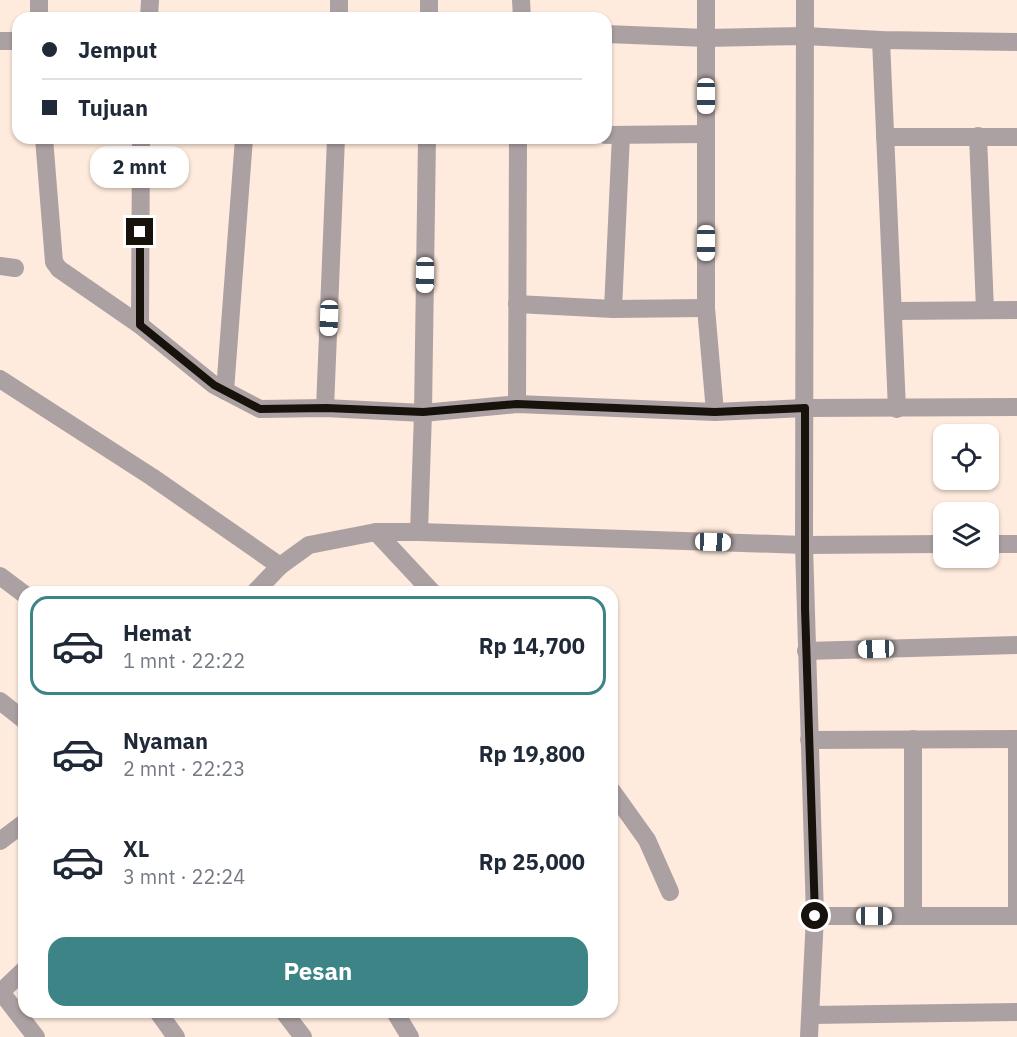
<!DOCTYPE html>
<html lang="id">
<meta charset="utf-8">
<style>
body{margin:0;font-family:"IBM Plex Sans",sans-serif;background:#f2f2f3;color:#1f2937;height:100vh;display:flex;flex-direction:column;font-size:22px;white-space:nowrap}
*{box-sizing:border-box;margin:0}
p{font-size:20px;color:#747a83}
.icon{flex:none;width:33px;height:33px;fill:none;stroke:currentColor;stroke-width:2;stroke-linecap:round;stroke-linejoin:round}
.map{position:relative;flex:1;overflow:hidden}
.side{position:absolute;left:18px;top:586px;width:600px;height:432px;display:flex;flex-direction:column;background:#fff;border-radius:18px;box-shadow:0 2px 4px #0004}
.side>*{flex:none}
.hud{position:absolute;left:12px;top:12px;width:600px;height:132px;border-radius:18px;box-shadow:0 2px 4px #0004;display:grid;align-content:center;height:132px;padding:0 30px;background:#fff}
.controls{position:absolute;left:933px;top:424px;display:grid;gap:12px}
.controls a{display:grid;place-items:center;width:66px;height:66px;border-radius:12px;background:#fff;box-shadow:0 2px 4px #0004;font-size:30px}
.end{position:absolute;width:27px;height:27px;margin:-14px;border:8px solid #18120d;background:#fff;box-shadow:0 0 0 3px #fff}
.from{border-radius:50%}
.bubble{position:absolute;height:42px;border-radius:18px;background:#fff;box-shadow:0 2px 4px #0004;font-size:20px;font-weight:700;line-height:42px;text-align:center}
.car{position:absolute;width:18px;height:36px;margin:-18px -9px;border-radius:8px;box-shadow:0 0 4px 2px #0007;background:linear-gradient(#fff 24%,#345 0 40%,#fff 0 76%,#345 0 86%,#fff 0)}
.hud b{display:flex;align-items:center;gap:21px;height:57px;font-size:22px}
.hud b+b{border-top:2px solid #e0e1e3}
.hud i{width:15px;height:15px;background:#1f2937}
ul{padding:10px 0 0;list-style:none}
li{display:flex;align-items:center;gap:18px;height:99px;margin:0 12px 9px;padding:0 18px;border:3px solid transparent;border-radius:18px}
li div{flex:1}
li b{display:block;font-size:22px}
li em{font-style:normal;font-weight:700}
li.current{border-color:#3c8486}
li>.icon{width:54px;height:54px;stroke-width:1.5}
.button{display:flex;gap:12px;margin-top:auto;padding:12px 30px}
.button a{flex:1;height:69px;border-radius:18px;background:#3c8486;color:#fff;font-size:24px;font-weight:700;line-height:69px;text-align:center}
.map>svg:first-child{display:block}
.lines{fill:none;stroke-linecap:round;stroke-linejoin:round}
.minor{stroke:#aca1a2;stroke-width:18}
.route{stroke:#18120d;stroke-width:8}
</style>
<div class="map">
<svg width="1017" height="1037" viewBox="0 0 1017 1037">
<rect width="100%" height="100%" fill="#ffebdd"/>
<g class="lines">
<g class="minor">
<polyline points="339,0 339,18"/>
<polyline points="521,0 522,18"/>
<polyline points="706,0 706,308 715,412"/>
<polyline points="805,0 804,545 815,916 809,1037"/>
<polyline points="39,18 39,0"/>
<polyline points="149,18 150,0"/>
<polyline points="429,18 429,0"/>
<polyline points="606,34 706,38 805,36 881,40 1017,42"/>
<polyline points="881,40 897,409"/>
<polyline points="0,41 18,41"/>
<polyline points="606,135 706,134"/>
<polyline points="978,136 985,310"/>
<polyline points="885,137 1017,137"/>
<polyline points="44,138 54,262 59,269 140,325 214,385 260,409 325,408 423,413 517,404 715,412 805,408 1017,407"/>
<polyline points="0,266 15,268"/>
<polyline points="517,304 613,309 706,308"/>
<polyline points="613,309 621,135"/>
<polyline points="893,311 1017,310"/>
<polyline points="140,325 141,138"/>
<polyline points="0,379 152,477 280,566"/>
<polyline points="225,391 244,138"/>
<polyline points="517,404 518,138"/>
<polyline points="325,408 336,138"/>
<polyline points="376,532 432,592"/>
<polyline points="419,532 423,413 427,138"/>
<polyline points="988,544 1017,544"/>
<polyline points="0,576 24,594"/>
<polyline points="255,592 280,566 309,545 376,532 419,532 804,545 944,544"/>
<polyline points="806,651 1017,645"/>
<polyline points="0,701 24,720"/>
<polyline points="913,739 913,916"/>
<polyline points="1017,739 1017,916"/>
<polyline points="809,740 1017,739"/>
<polyline points="612,791 647,840 670,892"/>
<polyline points="0,841 24,823"/>
<polyline points="815,916 1017,916"/>
<polyline points="1,992 36,1037"/>
<polyline points="0,993 24,970"/>
<polyline points="158,1012 176,1037"/>
<polyline points="284,1012 303,1037"/>
<polyline points="395,1012 410,1037"/>
<polyline points="811,1015 1017,1012"/>
</g>
</g>
<g class="lines">
<polyline class="route" points="140,232 140,325 214,385 260,409 326,408 423,412 517,404 715,412 805,408 805,608 815,916"/>
</g>
</svg>
<div class="controls">
<a><svg class="icon" aria-label="locate" viewBox="0 0 24 24"><circle cx="12" cy="12" r="6"/><path d="M12 2v4M12 18v4M2 12h4M18 12h4"/></svg></a>
<a><svg class="icon" aria-label="layers" viewBox="0 0 24 24"><path d="M12 4l9 5-9 5-9-5zM3 14l9 5 9-5"/></svg></a>
</div>
<i class="end from" style="left:815px;top:916px"></i>
<i class="end" style="left:140px;top:232px"></i>
<div class="bubble" style="left:90px;top:146px;width:99px">2 mnt</div>
<i class="car" style="left:706px;top:96px;rotate:180deg"></i>
<i class="car" style="left:706px;top:243px;rotate:180deg"></i>
<i class="car" style="left:425px;top:275px;rotate:181deg"></i>
<i class="car" style="left:329px;top:318px;rotate:182deg"></i>
<i class="car" style="left:713px;top:542px;rotate:92deg"></i>
<i class="car" style="left:876px;top:649px;rotate:268deg"></i>
<i class="car" style="left:874px;top:916px;rotate:90deg"></i>
<div class="hud">
<b><i class="from"></i>Jemput</b>
<b><i></i>Tujuan</b>
</div>
<section class="side">
<ul>
<li class="current"><svg class="icon" aria-label="car" viewBox="0 0 24 24"><path d="M5 17H2v-5l4-1 3-4h7l3 4 3 1v5h-3M9 17h6M6 11h13"/><circle cx="7" cy="17" r="2"/><circle cx="17" cy="17" r="2"/></svg><div><b>Hemat</b><p>1 mnt · 22:22</p></div><em>Rp 14,700</em></li>
<li><svg class="icon" aria-label="car" viewBox="0 0 24 24"><path d="M5 17H2v-5l4-1 3-4h7l3 4 3 1v5h-3M9 17h6M6 11h13"/><circle cx="7" cy="17" r="2"/><circle cx="17" cy="17" r="2"/></svg><div><b>Nyaman</b><p>2 mnt · 22:23</p></div><em>Rp 19,800</em></li>
<li><svg class="icon" aria-label="car" viewBox="0 0 24 24"><path d="M5 17H2v-5l4-1 3-4h7l3 4 3 1v5h-3M9 17h6M6 11h13"/><circle cx="7" cy="17" r="2"/><circle cx="17" cy="17" r="2"/></svg><div><b>XL</b><p>3 mnt · 22:24</p></div><em>Rp 25,000</em></li>
</ul>
<div class="button"><a>Pesan</a></div>
</section>
</div>
